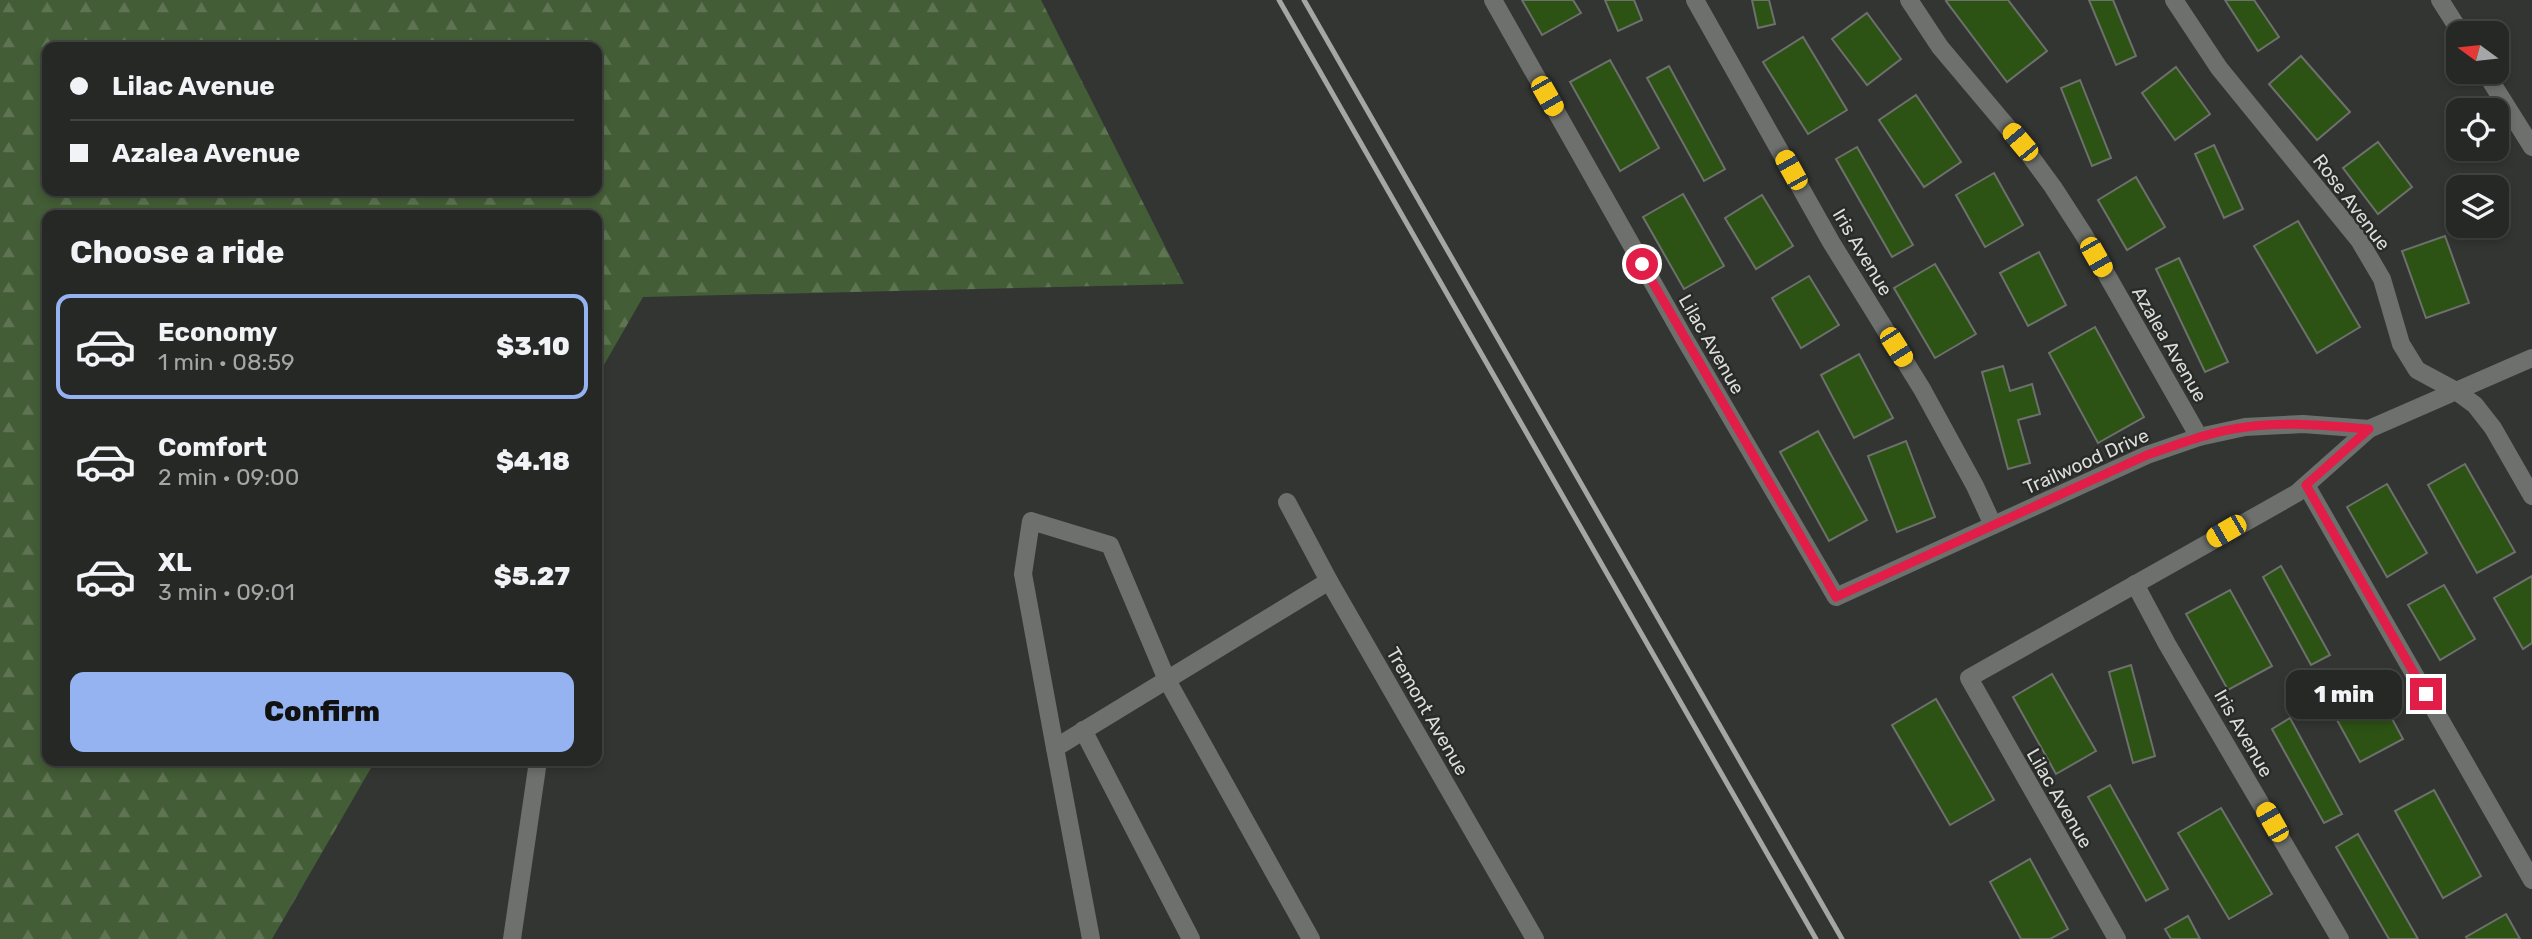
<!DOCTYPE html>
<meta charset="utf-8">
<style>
body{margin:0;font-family:Rubik,sans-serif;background:#2e302e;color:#f1f3f6;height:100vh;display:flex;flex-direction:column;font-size:26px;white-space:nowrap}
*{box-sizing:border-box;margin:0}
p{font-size:23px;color:#a4a6a7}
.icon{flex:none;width:38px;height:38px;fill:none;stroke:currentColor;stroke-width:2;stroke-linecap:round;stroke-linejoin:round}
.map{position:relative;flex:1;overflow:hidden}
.details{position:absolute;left:42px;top:210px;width:560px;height:556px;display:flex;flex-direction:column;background:#262826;border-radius:14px;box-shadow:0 4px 10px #0003,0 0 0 2px #424443}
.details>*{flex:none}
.banner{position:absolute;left:42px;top:42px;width:560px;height:154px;border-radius:14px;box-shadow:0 4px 10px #0003,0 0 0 2px #424443;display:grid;align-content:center;height:154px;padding:0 28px;background:#262826}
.needle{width:46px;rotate:285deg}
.tools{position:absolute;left:2446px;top:21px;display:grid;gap:14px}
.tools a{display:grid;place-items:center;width:63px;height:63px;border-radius:14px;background:#262826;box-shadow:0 4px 10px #0003,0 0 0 2px #424443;font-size:35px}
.end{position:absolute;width:32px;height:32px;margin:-16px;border:9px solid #e11d48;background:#fff;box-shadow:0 0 0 4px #fff}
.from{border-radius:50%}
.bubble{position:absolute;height:49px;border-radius:14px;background:#262826;box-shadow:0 4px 10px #0003,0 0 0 2px #424443;font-size:23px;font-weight:800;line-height:49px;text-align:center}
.car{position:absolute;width:21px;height:42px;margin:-21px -10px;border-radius:9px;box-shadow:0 0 5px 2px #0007;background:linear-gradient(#f5c518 24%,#345 0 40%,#f5c518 0 76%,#345 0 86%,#f5c518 0)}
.banner b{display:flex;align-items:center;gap:24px;height:66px;font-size:26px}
.banner b+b{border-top:2px solid #424443}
.banner i{width:18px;height:18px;background:#f1f3f6}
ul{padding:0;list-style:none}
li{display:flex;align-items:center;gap:21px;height:105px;margin:0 14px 10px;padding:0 14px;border:4px solid transparent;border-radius:14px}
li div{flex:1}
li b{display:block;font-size:26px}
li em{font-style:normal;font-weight:800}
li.on{border-color:#95b2f1}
li>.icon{width:63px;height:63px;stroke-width:1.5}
h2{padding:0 28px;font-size:32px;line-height:84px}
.button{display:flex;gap:14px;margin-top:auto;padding:14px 28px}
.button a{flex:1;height:80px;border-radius:14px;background:#95b2f1;color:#111;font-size:28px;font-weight:800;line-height:80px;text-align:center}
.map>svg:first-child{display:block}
.forest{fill:url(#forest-firs);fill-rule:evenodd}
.building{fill:#2c5214;stroke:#6e706e;stroke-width:2}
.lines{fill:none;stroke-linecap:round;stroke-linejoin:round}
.service{stroke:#6e706d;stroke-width:18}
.minor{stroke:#6e706d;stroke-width:18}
.rail{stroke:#a5a7a5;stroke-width:5}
.route{stroke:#e11d48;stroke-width:9}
.labels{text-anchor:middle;stroke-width:5;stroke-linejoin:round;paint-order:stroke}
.street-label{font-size:19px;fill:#dcdddb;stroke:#292b29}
</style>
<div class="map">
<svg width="2532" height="939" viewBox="0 0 2532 939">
<defs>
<pattern id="forest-firs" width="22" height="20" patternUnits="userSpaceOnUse" patternTransform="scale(1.75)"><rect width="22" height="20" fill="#435d36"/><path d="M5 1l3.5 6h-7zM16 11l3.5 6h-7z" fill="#5e7452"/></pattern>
</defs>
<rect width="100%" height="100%" fill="#333533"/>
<path class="forest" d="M0,0h1041l143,284 -541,13 -46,80v-162h-550v546h328l-103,178h-272zM47,47h550v144h-550z"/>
<g class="building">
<polygon points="1522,0 1573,0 1581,13 1542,35"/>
<polygon points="1605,0 1634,0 1642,20 1618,31"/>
<polygon points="1752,0 1769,0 1775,24 1758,28"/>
<polygon points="1948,0 2008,0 2047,51 2007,82 1946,1"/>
<polygon points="2089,0 2113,0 2136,56 2116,65"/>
<polygon points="2225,0 2254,0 2279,37 2258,51"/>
<polygon points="1867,13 1901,59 1867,85 1832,39"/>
<polygon points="1803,37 1847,110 1808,134 1763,62"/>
<polygon points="2301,56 2350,112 2317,140 2269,84"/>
<polygon points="1610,60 1659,148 1620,171 1570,82"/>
<polygon points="1669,66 1725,169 1704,181 1647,78"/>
<polygon points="2176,67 2210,114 2175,140 2142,93"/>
<polygon points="2080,80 2111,158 2092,166 2061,88"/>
<polygon points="1916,95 1961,162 1924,187 1879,120"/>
<polygon points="2378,142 2412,187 2378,214 2343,168"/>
<polygon points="2214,145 2243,209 2224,218 2195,154"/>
<polygon points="1857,147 1913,245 1892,257 1836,159"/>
<polygon points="1994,173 2023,225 1985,247 1956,195"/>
<polygon points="2136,177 2165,227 2127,250 2098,200"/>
<polygon points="1683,194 1724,266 1684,289 1643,217"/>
<polygon points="1762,195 1793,246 1756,269 1725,218"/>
<polygon points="2298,221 2360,327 2317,353 2254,246"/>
<polygon points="2445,236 2469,303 2426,318 2402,251"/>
<polygon points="2039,252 2066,305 2028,326 2000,273"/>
<polygon points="2179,258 2228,362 2205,372 2156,269"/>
<polygon points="1935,264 1976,334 1935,358 1894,288"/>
<polygon points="1809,276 1839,325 1801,348 1772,298"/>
<polygon points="2095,327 2144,417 2098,443 2049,353"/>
<polygon points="1859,354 1893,418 1854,438 1821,375"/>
<polygon points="2003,366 2010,391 2032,384 2040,414 2018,420 2030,463 2008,469 1982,372"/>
<polygon points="1818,431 1867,520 1829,541 1780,452"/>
<polygon points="1906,441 1935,517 1897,532 1868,456"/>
<polygon points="2465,464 2515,552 2477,573 2428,485"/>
<polygon points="2387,484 2427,553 2387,577 2347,507"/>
<polygon points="2281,566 2330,655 2311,665 2263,577"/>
<polygon points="2532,576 2532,643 2523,649 2494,598"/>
<polygon points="2444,585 2475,639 2440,660 2408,605"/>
<polygon points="2230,590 2272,666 2228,690 2186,614"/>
<polygon points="2131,665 2155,756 2133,763 2109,672"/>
<polygon points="2052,674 2096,751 2056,774 2013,697"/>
<polygon points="2369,676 2403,739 2360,762 2326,700"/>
<polygon points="1936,699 1994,800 1950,825 1892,725"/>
<polygon points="2290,718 2342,814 2324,823 2272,729"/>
<polygon points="2110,785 2168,889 2146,901 2088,797"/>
<polygon points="2434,790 2481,876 2443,898 2395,811"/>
<polygon points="2221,808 2272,894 2229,919 2178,833"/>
<polygon points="2358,834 2418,939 2389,939 2336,847"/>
<polygon points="2030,859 2068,929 2050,939 2021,939 1990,882"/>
<polygon points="2506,914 2520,939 2467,939 2466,937"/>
<polygon points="2188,916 2200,939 2171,939 2165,929"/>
</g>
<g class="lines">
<g class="service">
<polyline points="1083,730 1191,939"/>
<polyline points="1055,748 1023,574 1031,521 1110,545 1167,680 1311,939"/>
<polyline points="1091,939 1055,748 1329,581"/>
</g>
<g class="minor">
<polyline points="1493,0 1683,336 1836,597 2147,455 2199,437 2245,427 2303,424 2369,429 2532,358"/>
<polyline points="1695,0 1831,242 1922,389 1975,486 1993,525"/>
<polyline points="1909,0 1940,47 2020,142 2053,187 2084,235 2199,437"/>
<polyline points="2174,0 2219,68 2359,240 2382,279 2401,344 2417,370 2456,391 2475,405 2493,428 2532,496"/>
<polyline points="2440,0 2461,33"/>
<polyline points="2485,72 2532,147"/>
<polyline points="2306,485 2532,880"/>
<polyline points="1287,502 1329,581 1535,939"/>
<polyline points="2135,584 2167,644 2340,939"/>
<polyline points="512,939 538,761"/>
<polyline points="2117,939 1969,678 2297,493 2369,429"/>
</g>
<g class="rail">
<polyline points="1279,0 1816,939"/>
<polyline points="1304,0 1842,939"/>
</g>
</g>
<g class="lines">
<path class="route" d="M1642,264l194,333 311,-142c32,-11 65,-24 99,-28 41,-6 82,-1 123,2l-63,56 120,209"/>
</g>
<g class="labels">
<g class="street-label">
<text transform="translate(2352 202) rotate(53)" y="7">Rose Avenue</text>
<text transform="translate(1863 252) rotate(59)" y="7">Iris Avenue</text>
<text transform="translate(1712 344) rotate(60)" y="7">Lilac Avenue</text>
<text transform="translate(2170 344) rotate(60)" y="7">Azalea Avenue</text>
<text transform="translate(2086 461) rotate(-24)" y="7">Trailwood Drive</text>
<text transform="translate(1428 711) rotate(60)" y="7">Tremont Avenue</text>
<text transform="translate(2244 733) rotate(60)" y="7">Iris Avenue</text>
<text transform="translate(2060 798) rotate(60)" y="7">Lilac Avenue</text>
</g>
</g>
</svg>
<div class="tools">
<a><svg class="needle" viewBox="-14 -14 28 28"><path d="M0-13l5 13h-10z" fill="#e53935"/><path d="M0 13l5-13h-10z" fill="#a4a6a7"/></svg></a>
<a><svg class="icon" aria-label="locate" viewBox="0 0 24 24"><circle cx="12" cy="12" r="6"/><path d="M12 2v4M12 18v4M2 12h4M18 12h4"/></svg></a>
<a><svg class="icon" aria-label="layers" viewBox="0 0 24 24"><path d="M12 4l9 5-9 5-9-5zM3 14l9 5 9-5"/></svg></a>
</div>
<i class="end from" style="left:1642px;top:264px"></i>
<i class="end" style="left:2426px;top:694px"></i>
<div class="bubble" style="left:2286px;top:670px;width:116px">1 min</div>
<i class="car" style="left:1547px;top:96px;rotate:150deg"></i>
<i class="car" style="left:2020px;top:142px;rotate:320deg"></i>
<i class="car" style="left:1791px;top:170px;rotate:331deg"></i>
<i class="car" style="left:2096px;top:257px;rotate:150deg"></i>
<i class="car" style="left:1896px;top:347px;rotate:148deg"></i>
<i class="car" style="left:2226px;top:531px;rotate:240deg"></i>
<i class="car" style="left:2272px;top:822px;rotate:330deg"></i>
<div class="banner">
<b><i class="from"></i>Lilac Avenue</b>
<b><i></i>Azalea Avenue</b>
</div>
<section class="details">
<h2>Choose a ride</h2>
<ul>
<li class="on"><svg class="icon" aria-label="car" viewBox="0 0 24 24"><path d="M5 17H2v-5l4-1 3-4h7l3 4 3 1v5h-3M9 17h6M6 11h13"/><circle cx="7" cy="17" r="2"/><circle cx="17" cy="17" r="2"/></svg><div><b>Economy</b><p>1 min · 08:59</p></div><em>$3.10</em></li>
<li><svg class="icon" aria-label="car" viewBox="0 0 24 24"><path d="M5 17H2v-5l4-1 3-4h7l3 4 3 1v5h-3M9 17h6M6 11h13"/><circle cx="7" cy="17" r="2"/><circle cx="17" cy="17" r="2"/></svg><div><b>Comfort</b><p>2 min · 09:00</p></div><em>$4.18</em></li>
<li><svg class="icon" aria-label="car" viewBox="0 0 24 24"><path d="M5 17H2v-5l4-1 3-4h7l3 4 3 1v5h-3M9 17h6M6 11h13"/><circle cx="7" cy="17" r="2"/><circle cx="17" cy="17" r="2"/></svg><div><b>XL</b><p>3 min · 09:01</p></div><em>$5.27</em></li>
</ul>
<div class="button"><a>Confirm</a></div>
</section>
</div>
